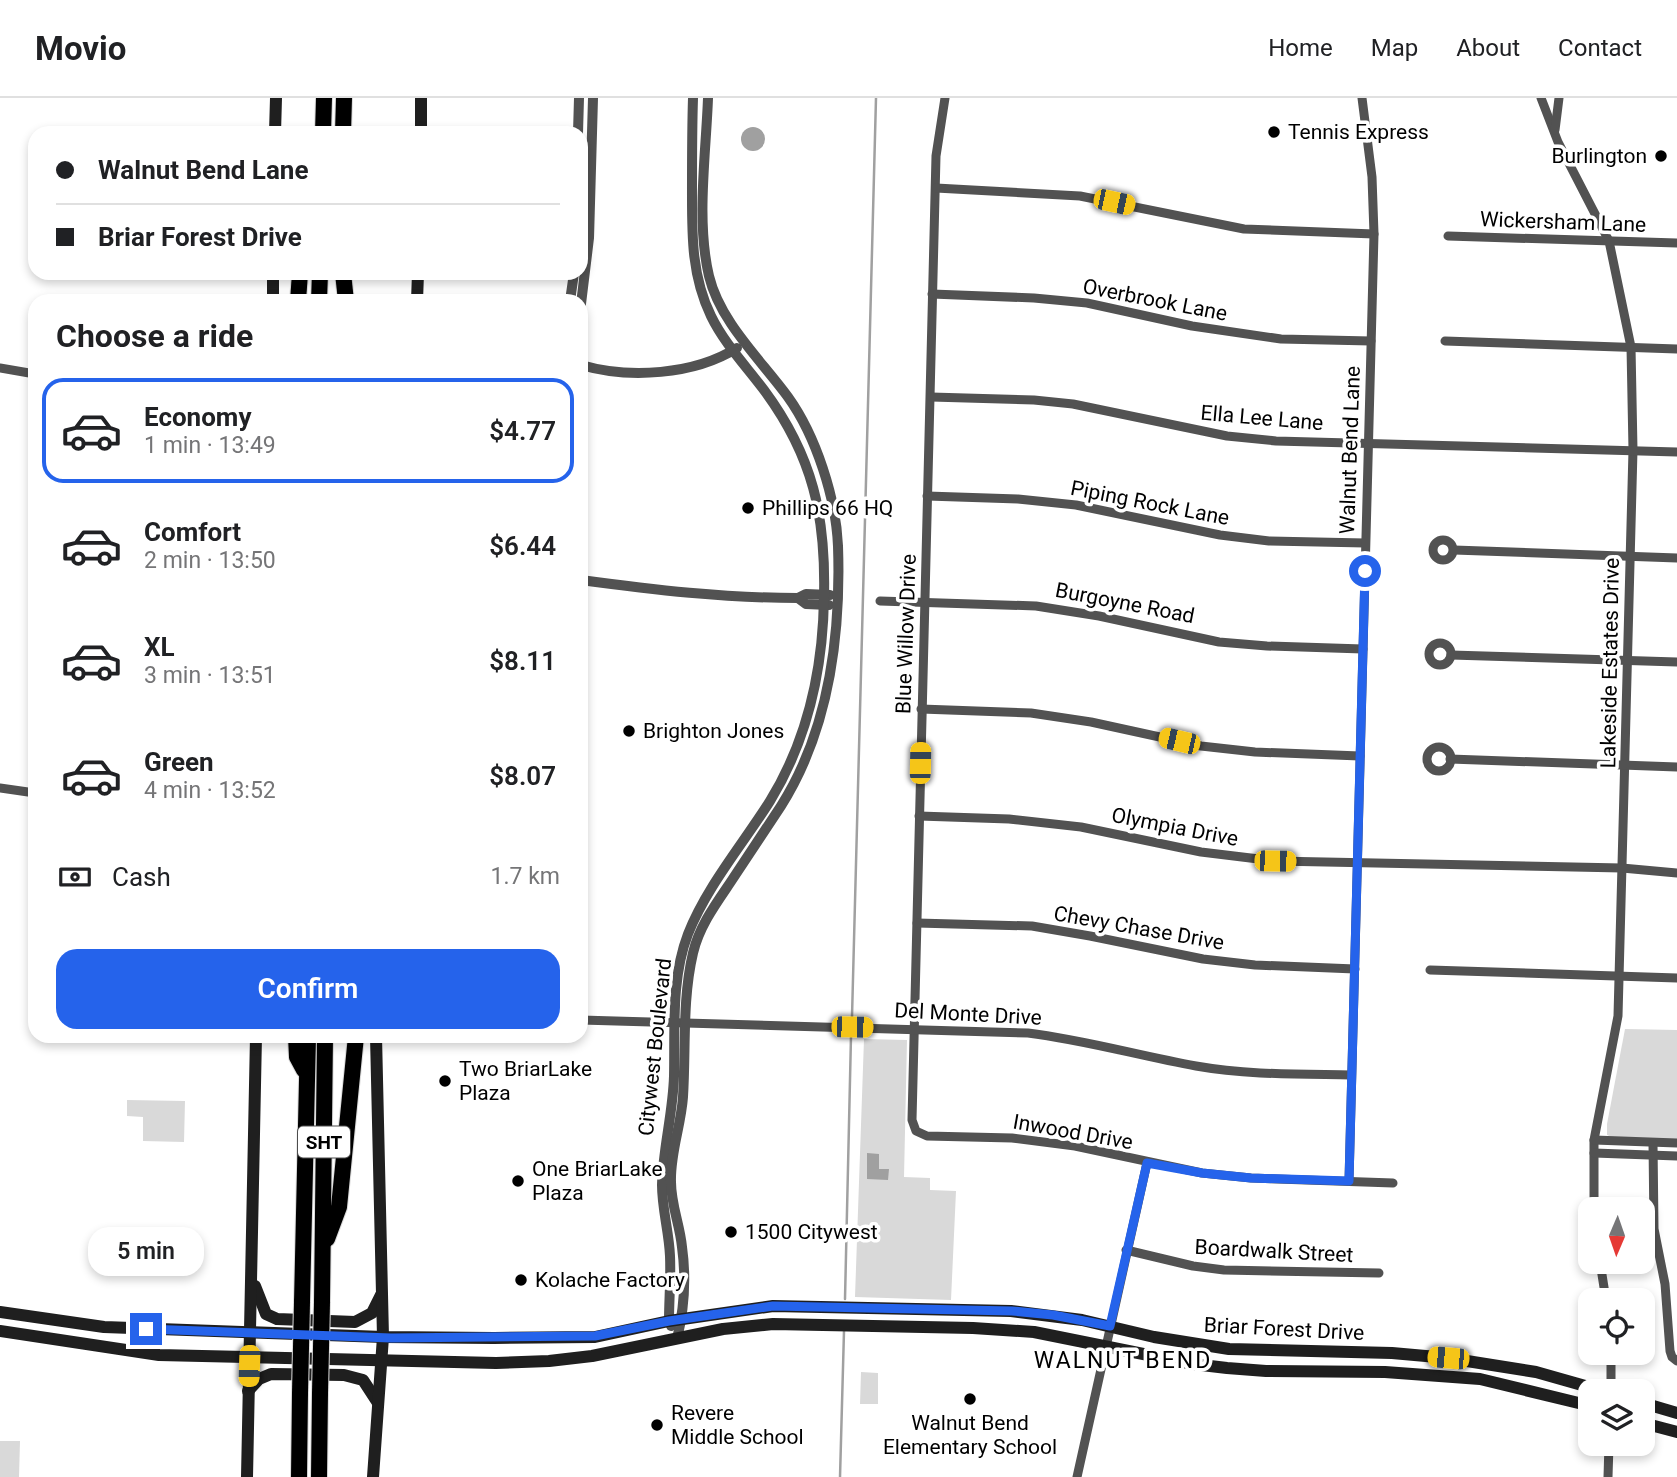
<!DOCTYPE html>
<meta charset="utf-8">
<style>
body{margin:0;font-family:Roboto,sans-serif;background:#f2f2f2;color:#202124;height:100vh;display:flex;flex-direction:column;font-size:26px;white-space:nowrap}
*{box-sizing:border-box;margin:0}
p{font-size:23px;color:#757577}
.icon{flex:none;width:38px;height:38px;fill:none;stroke:currentColor;stroke-width:2;stroke-linecap:round;stroke-linejoin:round}
.map{position:relative;flex:1;overflow:hidden}
.side{position:absolute;left:28px;top:196px;width:560px;height:749px;display:flex;flex-direction:column;background:#fff;border-radius:21px;box-shadow:0 4px 10px #0003}
.side>*{flex:none}
.top-card{position:absolute;left:28px;top:28px;width:560px;height:154px;border-radius:21px;box-shadow:0 4px 10px #0003;display:grid;align-content:center;height:154px;padding:0 28px;background:#fff}
.needle{width:46px;rotate:182deg}
.tools{position:absolute;left:1578px;top:1099px;display:grid;gap:14px}
.tools a{display:grid;place-items:center;width:77px;height:77px;border-radius:14px;background:#fff;box-shadow:0 4px 10px #0003;font-size:35px}
.end{position:absolute;width:32px;height:32px;margin:-16px;border:9px solid #2563eb;background:#fff;box-shadow:0 0 0 4px #fff}
.from{border-radius:50%}
.bubble{position:absolute;height:49px;border-radius:21px;background:#fff;box-shadow:0 4px 10px #0003;font-size:23px;font-weight:600;line-height:49px;text-align:center}
.car{position:absolute;width:21px;height:42px;margin:-21px -10px;border-radius:9px;box-shadow:0 0 5px 2px #0007;background:linear-gradient(#f5c518 24%,#345 0 40%,#f5c518 0 76%,#345 0 86%,#f5c518 0)}
.top-card b{display:flex;align-items:center;gap:24px;height:66px;font-size:26px}
.top-card b+b{border-top:2px solid #e0e0e0}
.top-card i{width:18px;height:18px;background:#202124}
ul{padding:0;list-style:none}
li{display:flex;align-items:center;gap:21px;height:105px;margin:0 14px 10px;padding:0 14px;border:4px solid transparent;border-radius:21px}
li div{flex:1}
li b{display:block;font-size:26px}
li em{font-style:normal;font-weight:600}
li.on{border-color:#2563eb}
li>.icon{width:63px;height:63px;stroke-width:1.5}
h2{padding:0 28px;font-size:32px;line-height:84px}
.pay{display:flex;align-items:center;gap:18px;height:77px;padding:0 28px;font-size:26px}
.pay p{margin-inline-start:auto}
.action{display:flex;gap:14px;margin-top:auto;padding:14px 28px}
.action a{flex:1;height:80px;border-radius:21px;background:#2563eb;color:#fff;font-size:28px;font-weight:600;line-height:80px;text-align:center}
header{display:flex;align-items:center;gap:42px;box-sizing:border-box;height:98px;padding:0 35px;background:#fff;border-bottom:2px solid #e0e0e0}
header strong{font-size:33px}
nav{display:flex;gap:38px;margin-inline-start:auto;font-size:24px}
.map>svg:first-child{display:block}
.green{fill:#d9d9d9}
.water{fill:#a0a0a0}
.lines{fill:none;stroke-linecap:round;stroke-linejoin:round}
.stream{stroke:#a0a0a0;stroke-width:2.5}
.motorway-casing{stroke:#dbdbdb;stroke-width:18}
.minor{stroke:#525252;stroke-width:9}
.tertiary{stroke:#525252;stroke-width:10}
.secondary{stroke:#1f1f1f;stroke-width:12}
.motorway{stroke:#000;stroke-width:16}
.motorway-bridge-casing{stroke:#dbdbdb;stroke-width:18;stroke-linecap:butt}
.motorway-bridge{stroke:#000;stroke-width:16}
.route{stroke:#2563eb;stroke-width:9}
.poi-dot{fill:#000;stroke:#fff;stroke-width:2.5}
.labels{text-anchor:middle;stroke-width:7;stroke-linejoin:round;paint-order:stroke}
.shield{fill:#fff;stroke:#4c4c4c;stroke-width:2}
.shield-label{font-size:19px;font-weight:bold;fill:#000}
.poi-label{font-size:21px;fill:#000;stroke:#fff;text-anchor:start}
.street-label{font-size:21px;fill:#000;stroke:#fff}
.neighbourhood-label{font-size:23px;letter-spacing:2px;fill:#000;stroke:#fff}
</style>
<header>
<strong>Movio</strong>
<nav><a>Home</a><a>Map</a><a>About</a><a>Contact</a></nav>
</header>
<div class="map">
<svg width="1677" height="1379" viewBox="0 0 1677 1379">
<rect width="100%" height="100%" fill="#fff"/>
<g class="green">
<polygon points="1625,931 1677,932 1677,1042 1616,1041 1607,1037 1607,1026"/>
<polygon points="864,941 907,942 904,1079 930,1080 930,1092 956,1093 951,1202 855,1199"/>
<polygon points="127,1002 185,1003 184,1044 143,1043 143,1019 127,1018"/>
<polygon points="861,1274 878,1275 878,1306 860,1306"/>
<polygon points="0,1343 20,1343 19,1379 0,1379"/>
</g>
<g class="water">
<circle cx="753" cy="41" r="12"/>
<polygon points="867,1055 879,1056 879,1071 889,1071 888,1082 867,1081"/>
</g>
<g class="lines">
<g class="stream">
<polyline points="852,919 876,0"/>
<polyline points="845,1201 851,938"/>
<polyline points="840,1379 844,1233"/>
</g>
<g class="motorway-casing">
<g id="motorway">
<polyline points="323,35 324,0"/>
<polyline points="343,35 344,0"/>
<polyline points="343,175 346,203"/>
<polyline points="298,203 300,175"/>
<polyline points="319,203 320,175"/>
<polyline points="296,938 297,959 304,972"/>
<polyline points="327,1141 339,1109 356,938"/>
<polyline points="302,1204 308,938"/>
<polyline points="322,1204 325,938"/>
<polyline points="299,1379 300,1295"/>
<polyline points="319,1379 320,1295"/>
</g>
</g>
<g class="minor">
<polyline points="945,0 936,58 912,1022 916,1033 927,1038 1012,1040 1075,1048 1202,1075 1251,1080 1393,1085"/>
<polyline points="1541,0 1558,44 1609,143 1631,249 1633,352 1618,918 1594,1042 1594,1111"/>
<polyline points="1555,32 1559,0"/>
<polyline points="936,90 1080,98 1244,131 1374,136"/>
<polyline points="1448,138 1677,145"/>
<polyline points="932,196 1034,200 1087,205 1192,228 1281,241 1371,243"/>
<polyline points="1445,243 1677,251"/>
<polyline points="0,270 35,276"/>
<polyline points="931,299 1034,302 1073,306 1227,338 1276,343 1677,354"/>
<polyline points="927,398 1018,401 1076,407 1220,437 1269,443 1365,445"/>
<circle cx="1443" cy="452" r="10"/>
<polyline points="1454,452 1677,460"/>
<polyline points="880,503 1036,508 1099,518 1219,544 1267,548 1363,551"/>
<circle cx="1440" cy="556" r="11"/>
<polyline points="1451,557 1677,564"/>
<polyline points="921,611 1031,615 1091,624 1201,648 1255,654 1360,658"/>
<circle cx="1439" cy="661" r="12"/>
<polyline points="1450,661 1677,669"/>
<polyline points="0,690 35,695"/>
<polyline points="919,718 1009,721 1081,729 1201,754 1275,763 1622,770 1677,775"/>
<polyline points="917,825 1032,828 1090,838 1203,861 1255,867 1355,871"/>
<polyline points="1430,872 1677,880"/>
<path d="M581,922l447,13c57,7 112,23 168,33 51,9 103,8 155,9"/>
<polyline points="1594,1042 1677,1045"/>
<polyline points="1653,1045 1654,1131 1665,1186 1670,1253 1672,1259 1677,1263"/>
<polyline points="1594,1055 1677,1058"/>
<polyline points="1349,1083 1374,136 1372,79 1362,0"/>
<polyline points="1126,1152 1193,1168 1224,1172 1379,1175"/>
<polyline points="1600,1164 1606,1202"/>
<polyline points="1611,1293 1611,1255"/>
<polyline points="1077,1379 1147,1065"/>
<polyline points="1608,1379 1609,1346"/>
</g>
<g class="tertiary">
<polyline points="578,35 579,0"/>
<polyline points="570,203 574,175"/>
<polyline points="581,206 589,140 593,0"/>
<path d="M581,267c48,14 113,10 156,-17"/>
<path d="M581,482c73,10 144,18 217,18l8,-4 24,1"/>
<polyline points="798,500 806,506 829,507"/>
<path d="M671,1228l-2,-5c0,-21 2,-43 1,-65 -1,-24 -8,-47 -8,-71 1,-37 11,-72 12,-109 1,-47 -3,-98 14,-142 19,-48 55,-90 82,-133 38,-62 53,-132 54,-204 2,-81 -11,-141 -60,-207 -18,-24 -40,-47 -53,-74 -20,-41 -19,-83 -19,-127 0,-30 0,-61 1,-91"/>
<path d="M677,1241c7,-29 9,-63 5,-92 -2,-22 -11,-42 -11,-65 -1,-29 10,-56 12,-85 3,-48 -1,-97 10,-144 6,-26 22,-48 37,-70 17,-26 34,-51 51,-77 48,-76 60,-172 57,-260 -2,-48 -22,-110 -50,-149 -27,-37 -68,-75 -79,-121 -13,-55 -3,-122 -1,-178"/>
</g>
<g class="secondary">
<polyline points="275,35 276,0"/>
<polyline points="421,35 421,0"/>
<polyline points="273,175 273,203"/>
<polyline points="417,203 418,175"/>
<polyline points="255,1188 266,1216 277,1221 355,1224 372,1215 381,1197"/>
<polyline points="0,1214 104,1229 383,1239 494,1240 595,1239 669,1223 773,1208 1011,1213 1082,1222 1154,1239 1229,1251 1392,1255 1448,1260 1536,1274 1603,1293"/>
<polyline points="0,1233 159,1257 496,1265 549,1263 592,1258 723,1231 773,1226 973,1230 1034,1234 1193,1266 1227,1270 1266,1273 1385,1274 1480,1281 1591,1308"/>
<polyline points="248,1293 259,1281 271,1276 344,1277 363,1282 378,1305"/>
<polyline points="1643,1305 1677,1315"/>
<polyline points="1643,1325 1677,1334"/>
<polyline points="247,1379 256,938"/>
<polyline points="373,1379 383,1239 376,938"/>
</g>
<use href="#motorway" class="motorway"/>
<g class="motorway-bridge-casing">
<g id="motorway-bridge">
<polyline points="300,1295 302,1204"/>
<polyline points="320,1295 322,1204"/>
</g>
</g>
<use href="#motorway-bridge" class="motorway-bridge"/>
</g>
<g class="lines">
<polyline class="route" points="146,1231 391,1240 595,1238 669,1223 773,1208 1012,1213 1053,1217 1110,1228 1147,1065 1202,1075 1251,1080 1349,1083 1365,473"/>
</g>
<g class="poi-dot">
<circle cx="1274" cy="34" r="7"/>
<circle cx="1661" cy="58" r="7"/>
<circle cx="748" cy="410" r="7"/>
<circle cx="629" cy="633" r="7"/>
<circle cx="445" cy="983" r="7"/>
<circle cx="518" cy="1083" r="7"/>
<circle cx="731" cy="1134" r="7"/>
<circle cx="521" cy="1182" r="7"/>
<circle cx="970" cy="1301" r="7"/>
<circle cx="657" cy="1327" r="7"/>
</g>
<g class="labels">
<rect class="shield" x="298" y="1028.5" width="52" height="31" rx="5"/>
<g class="shield-label">
<text x="324" y="1051">SHT</text>
</g>
<g class="poi-label">
<text x="1288" y="41">Tennis Express</text>
<text x="1647" y="65" text-anchor="end">Burlington</text>
<text x="762" y="417">Phillips 66 HQ</text>
<text x="643" y="640">Brighton Jones</text>
<text x="459" y="978">Two BriarLake<tspan x="459" dy="24">Plaza</tspan></text>
<text x="532" y="1078">One BriarLake<tspan x="532" dy="24">Plaza</tspan></text>
<text x="745" y="1141">1500 Citywest</text>
<text x="535" y="1189">Kolache Factory</text>
<text x="671" y="1322">Revere<tspan x="671" dy="24">Middle School</tspan></text>
<text x="970" y="1332" text-anchor="middle">Walnut Bend<tspan x="970" dy="24">Elementary School</tspan></text>
</g>
<g class="street-label">
<text transform="translate(1563 124) rotate(2)" y="7">Wickersham Lane</text>
<text transform="translate(1155 202) rotate(11)" y="7">Overbrook Lane</text>
<text transform="translate(1262 320) rotate(5)" y="7">Ella Lee Lane</text>
<text transform="translate(1350 352) rotate(-88)" y="7">Walnut Bend Lane</text>
<text transform="translate(1150 405) rotate(11)" y="7">Piping Rock Lane</text>
<text transform="translate(1125 505) rotate(11)" y="7">Burgoyne Road</text>
<text transform="translate(906 536) rotate(-88)" y="7">Blue Willow Drive</text>
<text transform="translate(1610 565) rotate(-89)" y="7">Lakeside Estates Drive</text>
<text transform="translate(1175 729) rotate(11)" y="7">Olympia Drive</text>
<text transform="translate(1139 830) rotate(10)" y="7">Chevy Chase Drive</text>
<text transform="translate(968 916) rotate(3)" y="7">Del Monte Drive</text>
<text transform="translate(655 949) rotate(-84)" y="7">Citywest Boulevard</text>
<text transform="translate(1073 1034) rotate(10)" y="7">Inwood Drive</text>
<text transform="translate(1274 1153) rotate(3)" y="7">Boardwalk Street</text>
<text transform="translate(1284 1231) rotate(3)" y="7">Briar Forest Drive</text>
</g>
<g class="neighbourhood-label">
<text x="1123" y="1270">WALNUT BEND</text>
</g>
</g>
</svg>
<div class="tools">
<a><svg class="needle" viewBox="-14 -14 28 28"><path d="M0-13l5 13h-10z" fill="#e53935"/><path d="M0 13l5-13h-10z" fill="#757577"/></svg></a>
<a><svg class="icon" aria-label="locate" viewBox="0 0 24 24"><circle cx="12" cy="12" r="6"/><path d="M12 2v4M12 18v4M2 12h4M18 12h4"/></svg></a>
<a><svg class="icon" aria-label="layers" viewBox="0 0 24 24"><path d="M12 4l9 5-9 5-9-5zM3 14l9 5 9-5"/></svg></a>
</div>
<i class="end from" style="left:1365px;top:473px"></i>
<i class="end" style="left:146px;top:1231px"></i>
<div class="bubble" style="left:88px;top:1129px;width:116px">5 min</div>
<i class="car" style="left:1114px;top:104px;rotate:102deg"></i>
<i class="car" style="left:1179px;top:643px;rotate:283deg"></i>
<i class="car" style="left:920px;top:665px;rotate:1deg"></i>
<i class="car" style="left:1275px;top:763px;rotate:91deg"></i>
<i class="car" style="left:852px;top:929px;rotate:91deg"></i>
<i class="car" style="left:1448px;top:1260px;rotate:275deg"></i>
<i class="car" style="left:249px;top:1268px;rotate:182deg"></i>
<div class="top-card">
<b><i class="from"></i>Walnut Bend Lane</b>
<b><i></i>Briar Forest Drive</b>
</div>
<section class="side">
<h2>Choose a ride</h2>
<ul>
<li class="on"><svg class="icon" aria-label="car" viewBox="0 0 24 24"><path d="M5 17H2v-5l4-1 3-4h7l3 4 3 1v5h-3M9 17h6M6 11h13"/><circle cx="7" cy="17" r="2"/><circle cx="17" cy="17" r="2"/></svg><div><b>Economy</b><p>1 min · 13:49</p></div><em>$4.77</em></li>
<li><svg class="icon" aria-label="car" viewBox="0 0 24 24"><path d="M5 17H2v-5l4-1 3-4h7l3 4 3 1v5h-3M9 17h6M6 11h13"/><circle cx="7" cy="17" r="2"/><circle cx="17" cy="17" r="2"/></svg><div><b>Comfort</b><p>2 min · 13:50</p></div><em>$6.44</em></li>
<li><svg class="icon" aria-label="car" viewBox="0 0 24 24"><path d="M5 17H2v-5l4-1 3-4h7l3 4 3 1v5h-3M9 17h6M6 11h13"/><circle cx="7" cy="17" r="2"/><circle cx="17" cy="17" r="2"/></svg><div><b>XL</b><p>3 min · 13:51</p></div><em>$8.11</em></li>
<li><svg class="icon" aria-label="car" viewBox="0 0 24 24"><path d="M5 17H2v-5l4-1 3-4h7l3 4 3 1v5h-3M9 17h6M6 11h13"/><circle cx="7" cy="17" r="2"/><circle cx="17" cy="17" r="2"/></svg><div><b>Green</b><p>4 min · 13:52</p></div><em>$8.07</em></li>
</ul>
<div class="pay"><svg class="icon" aria-label="cash" viewBox="0 0 24 24"><path d="M3 7h18v10H3z"/><circle cx="12" cy="12" r="2"/></svg>Cash<p>1.7 km</p></div>
<div class="action"><a>Confirm</a></div>
</section>
</div>
